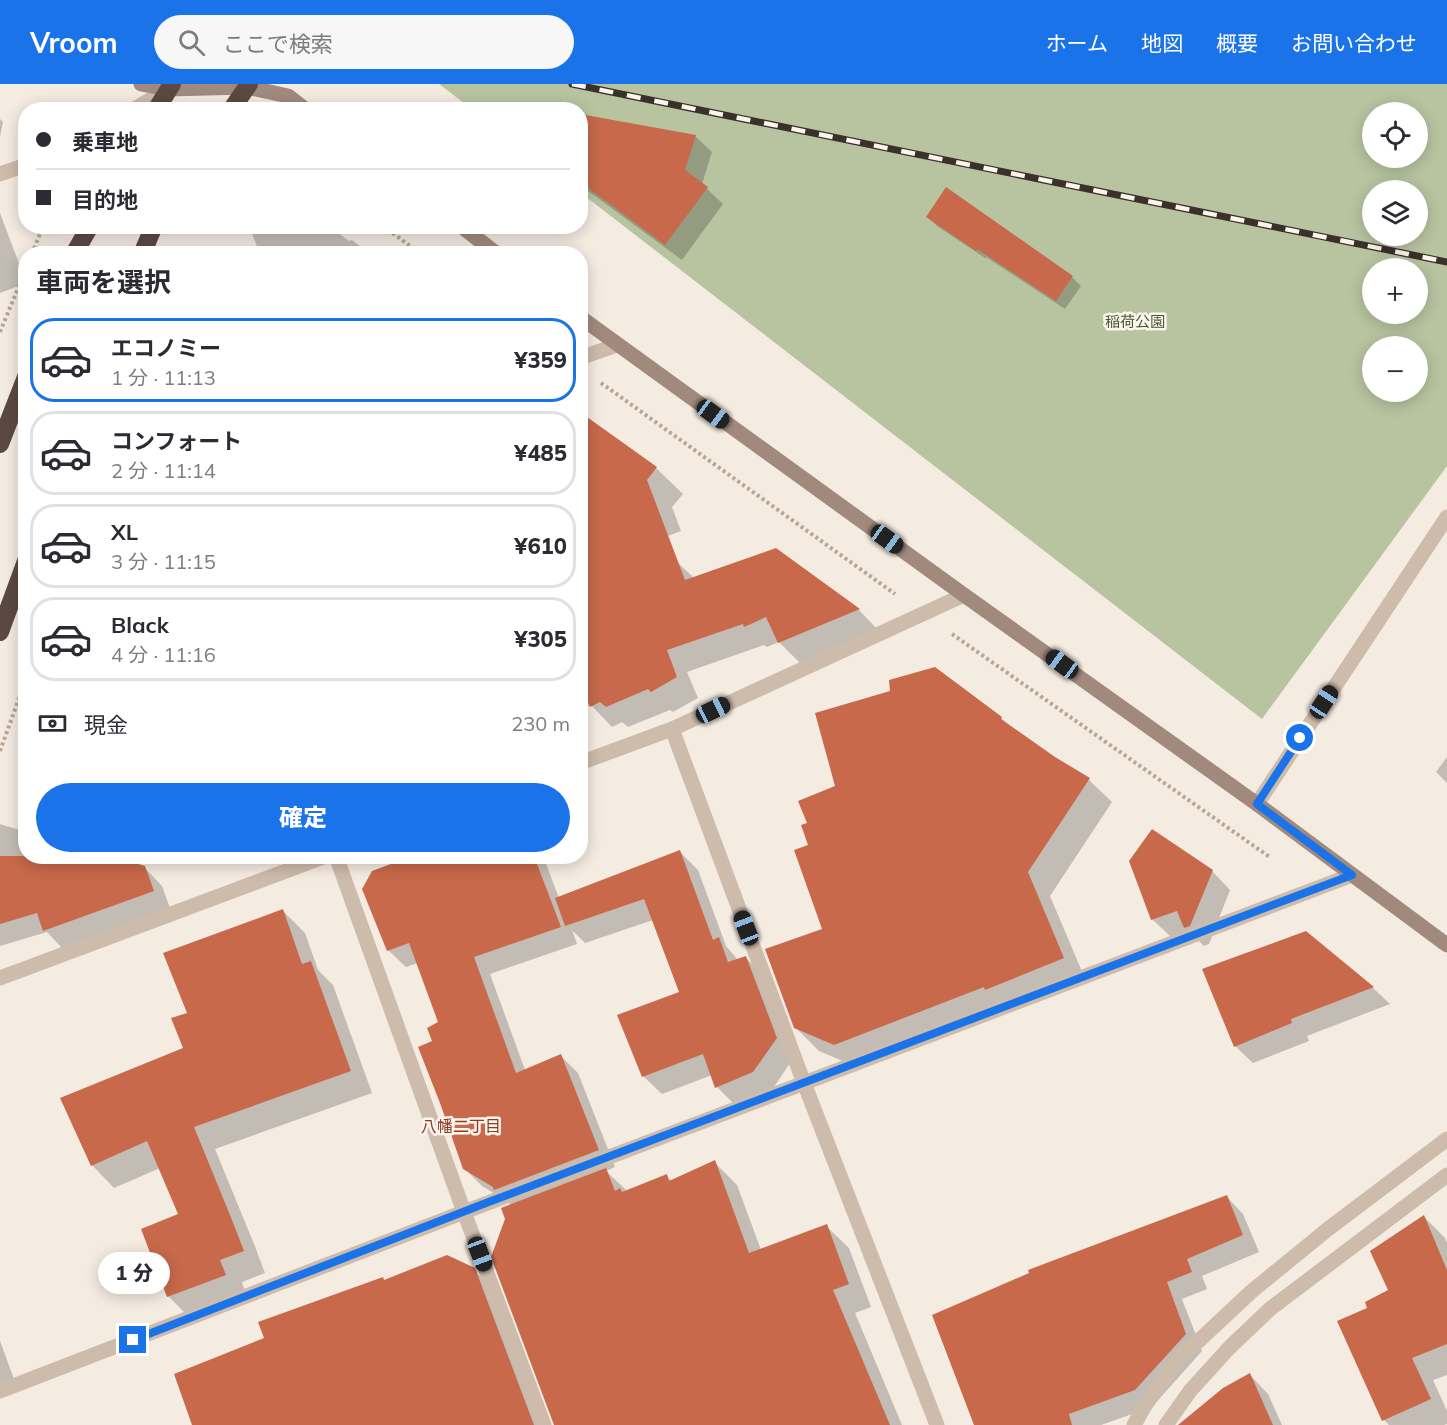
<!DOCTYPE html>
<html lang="ja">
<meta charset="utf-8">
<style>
body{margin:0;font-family:Mulish,"Noto Sans JP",sans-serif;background:#f7f7f7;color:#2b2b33;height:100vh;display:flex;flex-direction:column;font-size:22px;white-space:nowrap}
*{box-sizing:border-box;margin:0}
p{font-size:20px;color:#7c7c81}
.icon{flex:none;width:33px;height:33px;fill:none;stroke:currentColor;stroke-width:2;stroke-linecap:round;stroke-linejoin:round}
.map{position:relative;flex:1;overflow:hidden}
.sheet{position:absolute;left:18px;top:162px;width:570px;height:618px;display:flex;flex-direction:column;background:#fff;border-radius:24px;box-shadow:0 3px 15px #0003}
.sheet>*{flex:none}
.hud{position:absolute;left:18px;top:18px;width:570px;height:132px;border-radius:24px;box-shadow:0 3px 15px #0003;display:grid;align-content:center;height:132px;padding:0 18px;background:#fff}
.tools{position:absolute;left:1362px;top:18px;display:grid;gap:12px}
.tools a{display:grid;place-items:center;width:66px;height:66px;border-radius:50%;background:#fff;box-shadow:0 3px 15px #0003;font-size:30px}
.end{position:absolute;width:27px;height:27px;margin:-14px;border:8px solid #1a73e8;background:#fff;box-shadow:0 0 0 3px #fff}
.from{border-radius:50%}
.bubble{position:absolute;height:42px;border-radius:21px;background:#fff;box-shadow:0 3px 15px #0003;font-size:20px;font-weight:800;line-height:42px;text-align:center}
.car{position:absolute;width:18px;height:36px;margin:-18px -9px;border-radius:8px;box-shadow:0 0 4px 2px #0007;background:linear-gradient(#222 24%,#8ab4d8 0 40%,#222 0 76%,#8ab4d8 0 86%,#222 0)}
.hud b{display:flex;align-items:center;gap:21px;height:57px;font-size:22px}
.hud b+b{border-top:2px solid #e1e1e2}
.hud i{width:15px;height:15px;background:#2b2b33}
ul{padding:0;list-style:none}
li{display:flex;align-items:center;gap:18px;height:84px;margin:0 12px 9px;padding:0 6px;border:3px solid #e1e1e2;border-radius:24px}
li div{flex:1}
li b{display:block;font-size:22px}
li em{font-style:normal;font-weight:800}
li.on{border-color:#1a73e8}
li>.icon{width:54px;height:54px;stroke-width:1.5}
h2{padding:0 18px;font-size:27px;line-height:72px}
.pay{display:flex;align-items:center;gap:15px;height:66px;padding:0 18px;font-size:22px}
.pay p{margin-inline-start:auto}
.cta{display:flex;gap:12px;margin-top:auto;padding:12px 18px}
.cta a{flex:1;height:69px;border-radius:36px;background:#1a73e8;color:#fff;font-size:24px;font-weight:800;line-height:69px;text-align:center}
header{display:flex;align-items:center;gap:36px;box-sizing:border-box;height:84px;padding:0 30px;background:#1a73e8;color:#fff}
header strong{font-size:28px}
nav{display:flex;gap:33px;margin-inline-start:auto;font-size:21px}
.search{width:420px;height:54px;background:#f7f7f7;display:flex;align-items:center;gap:15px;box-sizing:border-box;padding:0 21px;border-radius:33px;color:#7c7c81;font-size:22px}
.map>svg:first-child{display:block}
.green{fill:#b8c4a0;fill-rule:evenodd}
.shadow{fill:#0003}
.building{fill:#c8694b}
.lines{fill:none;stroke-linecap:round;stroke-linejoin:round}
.path{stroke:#b9a596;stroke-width:4;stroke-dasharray:3 3;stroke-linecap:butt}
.street{stroke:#cdbbac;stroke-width:15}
.secondary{stroke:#a18a7d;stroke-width:15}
.highway{stroke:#5c4a42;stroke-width:18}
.rail-casing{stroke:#3b302b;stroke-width:7}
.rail{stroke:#fbf5ee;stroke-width:4.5;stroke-dasharray:14;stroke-linecap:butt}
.route{stroke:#1a73e8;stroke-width:8}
.labels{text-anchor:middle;stroke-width:5;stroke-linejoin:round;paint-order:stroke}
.park-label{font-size:15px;fill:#4a5a2e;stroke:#fbf5ee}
.neighbourhood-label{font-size:16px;fill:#8c3b22;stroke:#fbf5ee}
</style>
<header>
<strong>Vroom</strong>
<div class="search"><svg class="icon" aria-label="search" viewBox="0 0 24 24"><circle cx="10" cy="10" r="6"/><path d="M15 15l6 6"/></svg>ここで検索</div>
<nav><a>ホーム</a><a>地図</a><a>概要</a><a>お問い合わせ</a></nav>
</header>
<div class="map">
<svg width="1447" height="1341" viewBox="0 0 1447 1341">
<rect width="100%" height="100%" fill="#f4ebe1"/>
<path class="green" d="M439,0h1008v382l-185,253 -681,-526 -1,-83 -108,-1zM1372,28h46v46h-46zM1372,106h46v46h-46zM1372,184h46v46h-46zM1372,262h46v46h-46z"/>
<g class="shadow">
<polygon points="580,31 695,52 712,68 702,100 723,120 682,176 580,101"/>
<polygon points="0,35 3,38 0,53"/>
<polygon points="0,129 26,198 26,199 0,209"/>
<polygon points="928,133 1072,193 1081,202 1065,225 986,173 985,174 937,142"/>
<polygon points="249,142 329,142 349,157 352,156 370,170 260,170"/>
<polygon points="580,330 656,384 683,410 672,423 681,447 580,485"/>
<polygon points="776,466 859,526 879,547 800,579 779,558 767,563 764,561 687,588 698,614 673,628 670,626 628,643 622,638 612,643 591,621 580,625 580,518 677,478 694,494"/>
<polygon points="1001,634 1011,644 1089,696 1112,718 1050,812 1086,897 857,983 819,967 795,943 824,846 810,761"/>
<polygon points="1447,673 1447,699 1436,688"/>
<polygon points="0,740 26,748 26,772 145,784 162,802 170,824 62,864 47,848 0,862"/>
<polygon points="680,768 698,786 726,862 738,876 746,874 764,892 794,973 772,1006 735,1021 717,1003 712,991 662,1010 643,992 681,909 653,836 585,859 572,846 577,860 490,890 525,986 561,972 578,989 615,1083 606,1087 627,1107 666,1092 672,1097 714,1078 737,1101 761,1166 826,1142 849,1164 871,1223 855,1229 902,1341 555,1341 512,1122 507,1117 482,1102 464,1084 434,958 440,939 418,879 406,883 388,866 416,772 543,772 559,814"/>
<polygon points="243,772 259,772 246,776"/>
<polygon points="1212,787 1230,806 1209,860 1204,862 1189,847 1171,853 1152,835"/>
<polygon points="282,826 305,849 318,886 333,901 372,1009 215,1065 254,1160 265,1189 242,1198 247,1214 191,1235 168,1212 180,1131 160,1084 114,1104 92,1081 184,964 189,930"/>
<polygon points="1305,848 1373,904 1390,920 1307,952 1309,957 1253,979 1235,962"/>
<polygon points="1227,1113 1243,1130 1259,1168 1202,1192 1207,1205 1182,1215 1202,1267 1152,1323 1101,1341 975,1341"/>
<polygon points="1424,1133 1445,1154 1447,1159 1447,1291 1433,1296 1447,1327 1447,1340 1444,1341 1389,1341 1384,1336 1369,1225 1390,1207"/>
<polygon points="474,1186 497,1209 547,1341 194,1341 266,1255 385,1197"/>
<polygon points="0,1257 14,1295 0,1300"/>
<polygon points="1250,1291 1268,1310 1282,1341 1181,1341"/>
</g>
<g class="building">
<polygon points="580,30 696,51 685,86 708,103 665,161 580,98"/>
<polygon points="946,103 1073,192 1056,217 977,165 976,167 926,133"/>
<polygon points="580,328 657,383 647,396 685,496 776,464 860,525 778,559 766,533 744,543 743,540 667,566 677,593 651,608 648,605 606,623 600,618 590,623 580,599"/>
<polygon points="935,583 1002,633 1001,635 1055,673 1090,694 1028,788 1064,874 985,906 984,903 834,961 794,944 765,865 822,845 794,766 808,761 801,741 807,739 798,717 835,702 815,629 890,607 889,596"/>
<polygon points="1152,745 1213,786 1190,842 1184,844 1177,827 1151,836 1129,777"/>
<polygon points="680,766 713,856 719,853 728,878 746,872 777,954 753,988 715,1004 703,970 642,993 617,931 679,908 644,815 565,842 555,814"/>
<polygon points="0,772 112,772 145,782 154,807 43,847 37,829 0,840"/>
<polygon points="412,772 534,772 561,843 474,873 516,989 561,970 599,1066 494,1106 493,1103 463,1085 440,1019 418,963 432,957 427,944 438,938 409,859 387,867 362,805 372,787"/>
<polygon points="283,825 302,880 311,877 351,987 194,1043 232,1136 244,1167 220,1176 226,1191 167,1213 141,1145 178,1130 147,1057 91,1082 60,1014 183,964 171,934 187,929 163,869"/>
<polygon points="1306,847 1374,903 1291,935 1292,939 1234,963 1202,885"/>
<polygon points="715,1076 749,1169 827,1140 849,1200 833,1206 890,1341 554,1341 491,1173 505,1135 501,1124 606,1084 615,1107 620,1104 622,1108 667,1090 669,1097"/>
<polygon points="1227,1111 1243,1151 1187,1175 1192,1188 1167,1198 1186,1250 1135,1306 1069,1330 1072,1341 974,1341 932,1231 1029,1189 1028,1186"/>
<polygon points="1424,1131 1447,1186 1447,1260 1412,1274 1431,1315 1382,1337 1337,1237 1367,1224 1365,1218 1388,1206 1370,1167"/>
<polygon points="447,1171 475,1184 534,1341 192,1341 174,1290 264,1254 258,1238 383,1193 384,1196"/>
<polygon points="1250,1289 1273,1341 1178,1341 1223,1304"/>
</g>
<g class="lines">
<g class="path">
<polyline points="383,142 421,170"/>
<polyline points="32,170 43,142"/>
<polyline points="0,248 26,185"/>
<polyline points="601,299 895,510"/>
<polyline points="952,550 1271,774"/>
<polyline points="0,667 26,595"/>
</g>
<g class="street">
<polyline points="133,26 168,5"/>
<polyline points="0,90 26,81"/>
<polyline points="580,274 617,261"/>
<polyline points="672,645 804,999 937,1341"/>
<polyline points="580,679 672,645 964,511"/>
<polyline points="1257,720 1447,433"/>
<polyline points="336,772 464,1128 544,1341"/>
<polyline points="0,894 326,772"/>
<polyline points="0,1307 464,1128 1352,791"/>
<polyline points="1134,1341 1144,1323 1176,1278 1252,1207 1328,1145 1447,1055"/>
<polyline points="1166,1341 1190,1307 1229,1264 1270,1225 1447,1091"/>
</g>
<g class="secondary">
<polyline points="141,0 168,5 247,3 288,12 306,26"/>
<polyline points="461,142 497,170"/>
<polyline points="580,233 964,511 1257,720 1447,861"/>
</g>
<g class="highway">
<polyline points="156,26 172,0"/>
<polyline points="231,26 249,0"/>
<polyline points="74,170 90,142"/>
<polyline points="142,170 154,142"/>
<polyline points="0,360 26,293"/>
<polyline points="0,548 26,477"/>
</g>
<g class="rail-casing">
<polyline id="rail" points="572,0 1447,178"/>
</g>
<use href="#rail" class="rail"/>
</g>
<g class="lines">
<polyline class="route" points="133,1256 486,1119 1352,791 1257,720 1300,654"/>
</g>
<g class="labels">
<g class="park-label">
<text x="1135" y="243">稲荷公園</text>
</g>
<g class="neighbourhood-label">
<text x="461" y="1048">八幡二丁目</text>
</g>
</g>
</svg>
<div class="tools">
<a><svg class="icon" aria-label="locate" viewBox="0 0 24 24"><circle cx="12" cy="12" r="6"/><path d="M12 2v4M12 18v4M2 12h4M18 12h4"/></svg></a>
<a><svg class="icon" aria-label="layers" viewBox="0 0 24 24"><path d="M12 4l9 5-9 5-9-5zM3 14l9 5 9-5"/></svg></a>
<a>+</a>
<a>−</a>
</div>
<i class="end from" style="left:1300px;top:654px"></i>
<i class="end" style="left:133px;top:1256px"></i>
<div class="bubble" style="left:98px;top:1168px;width:72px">1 分</div>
<i class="car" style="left:713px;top:330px;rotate:126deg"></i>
<i class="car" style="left:887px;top:455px;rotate:126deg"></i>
<i class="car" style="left:1062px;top:580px;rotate:306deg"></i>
<i class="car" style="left:1324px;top:618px;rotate:33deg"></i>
<i class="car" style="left:713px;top:626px;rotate:65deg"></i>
<i class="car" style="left:746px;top:844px;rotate:339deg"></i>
<i class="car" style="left:480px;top:1170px;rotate:159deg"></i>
<div class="hud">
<b><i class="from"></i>乗車地</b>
<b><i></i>目的地</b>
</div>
<section class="sheet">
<h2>車両を選択</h2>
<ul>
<li class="on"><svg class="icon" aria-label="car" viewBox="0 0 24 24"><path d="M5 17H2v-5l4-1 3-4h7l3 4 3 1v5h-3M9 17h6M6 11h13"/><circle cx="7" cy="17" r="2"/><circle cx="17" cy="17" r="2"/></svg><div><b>エコノミー</b><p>1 分 · 11:13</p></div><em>¥359</em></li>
<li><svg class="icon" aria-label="car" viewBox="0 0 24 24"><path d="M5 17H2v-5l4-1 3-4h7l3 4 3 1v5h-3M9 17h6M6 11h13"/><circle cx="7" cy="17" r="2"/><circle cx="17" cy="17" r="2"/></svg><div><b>コンフォート</b><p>2 分 · 11:14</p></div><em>¥485</em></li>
<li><svg class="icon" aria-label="car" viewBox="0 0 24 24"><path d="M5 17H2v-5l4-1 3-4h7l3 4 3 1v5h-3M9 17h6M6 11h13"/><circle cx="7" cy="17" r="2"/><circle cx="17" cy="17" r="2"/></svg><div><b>XL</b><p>3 分 · 11:15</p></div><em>¥610</em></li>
<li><svg class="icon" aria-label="car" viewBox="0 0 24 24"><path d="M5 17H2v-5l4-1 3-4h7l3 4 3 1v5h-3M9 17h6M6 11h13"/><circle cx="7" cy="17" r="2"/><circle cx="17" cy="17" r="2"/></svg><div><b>Black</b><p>4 分 · 11:16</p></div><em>¥305</em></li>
</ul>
<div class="pay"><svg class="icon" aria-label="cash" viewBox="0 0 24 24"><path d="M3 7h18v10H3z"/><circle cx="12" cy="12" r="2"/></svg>現金<p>230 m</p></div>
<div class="cta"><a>確定</a></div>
</section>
</div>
